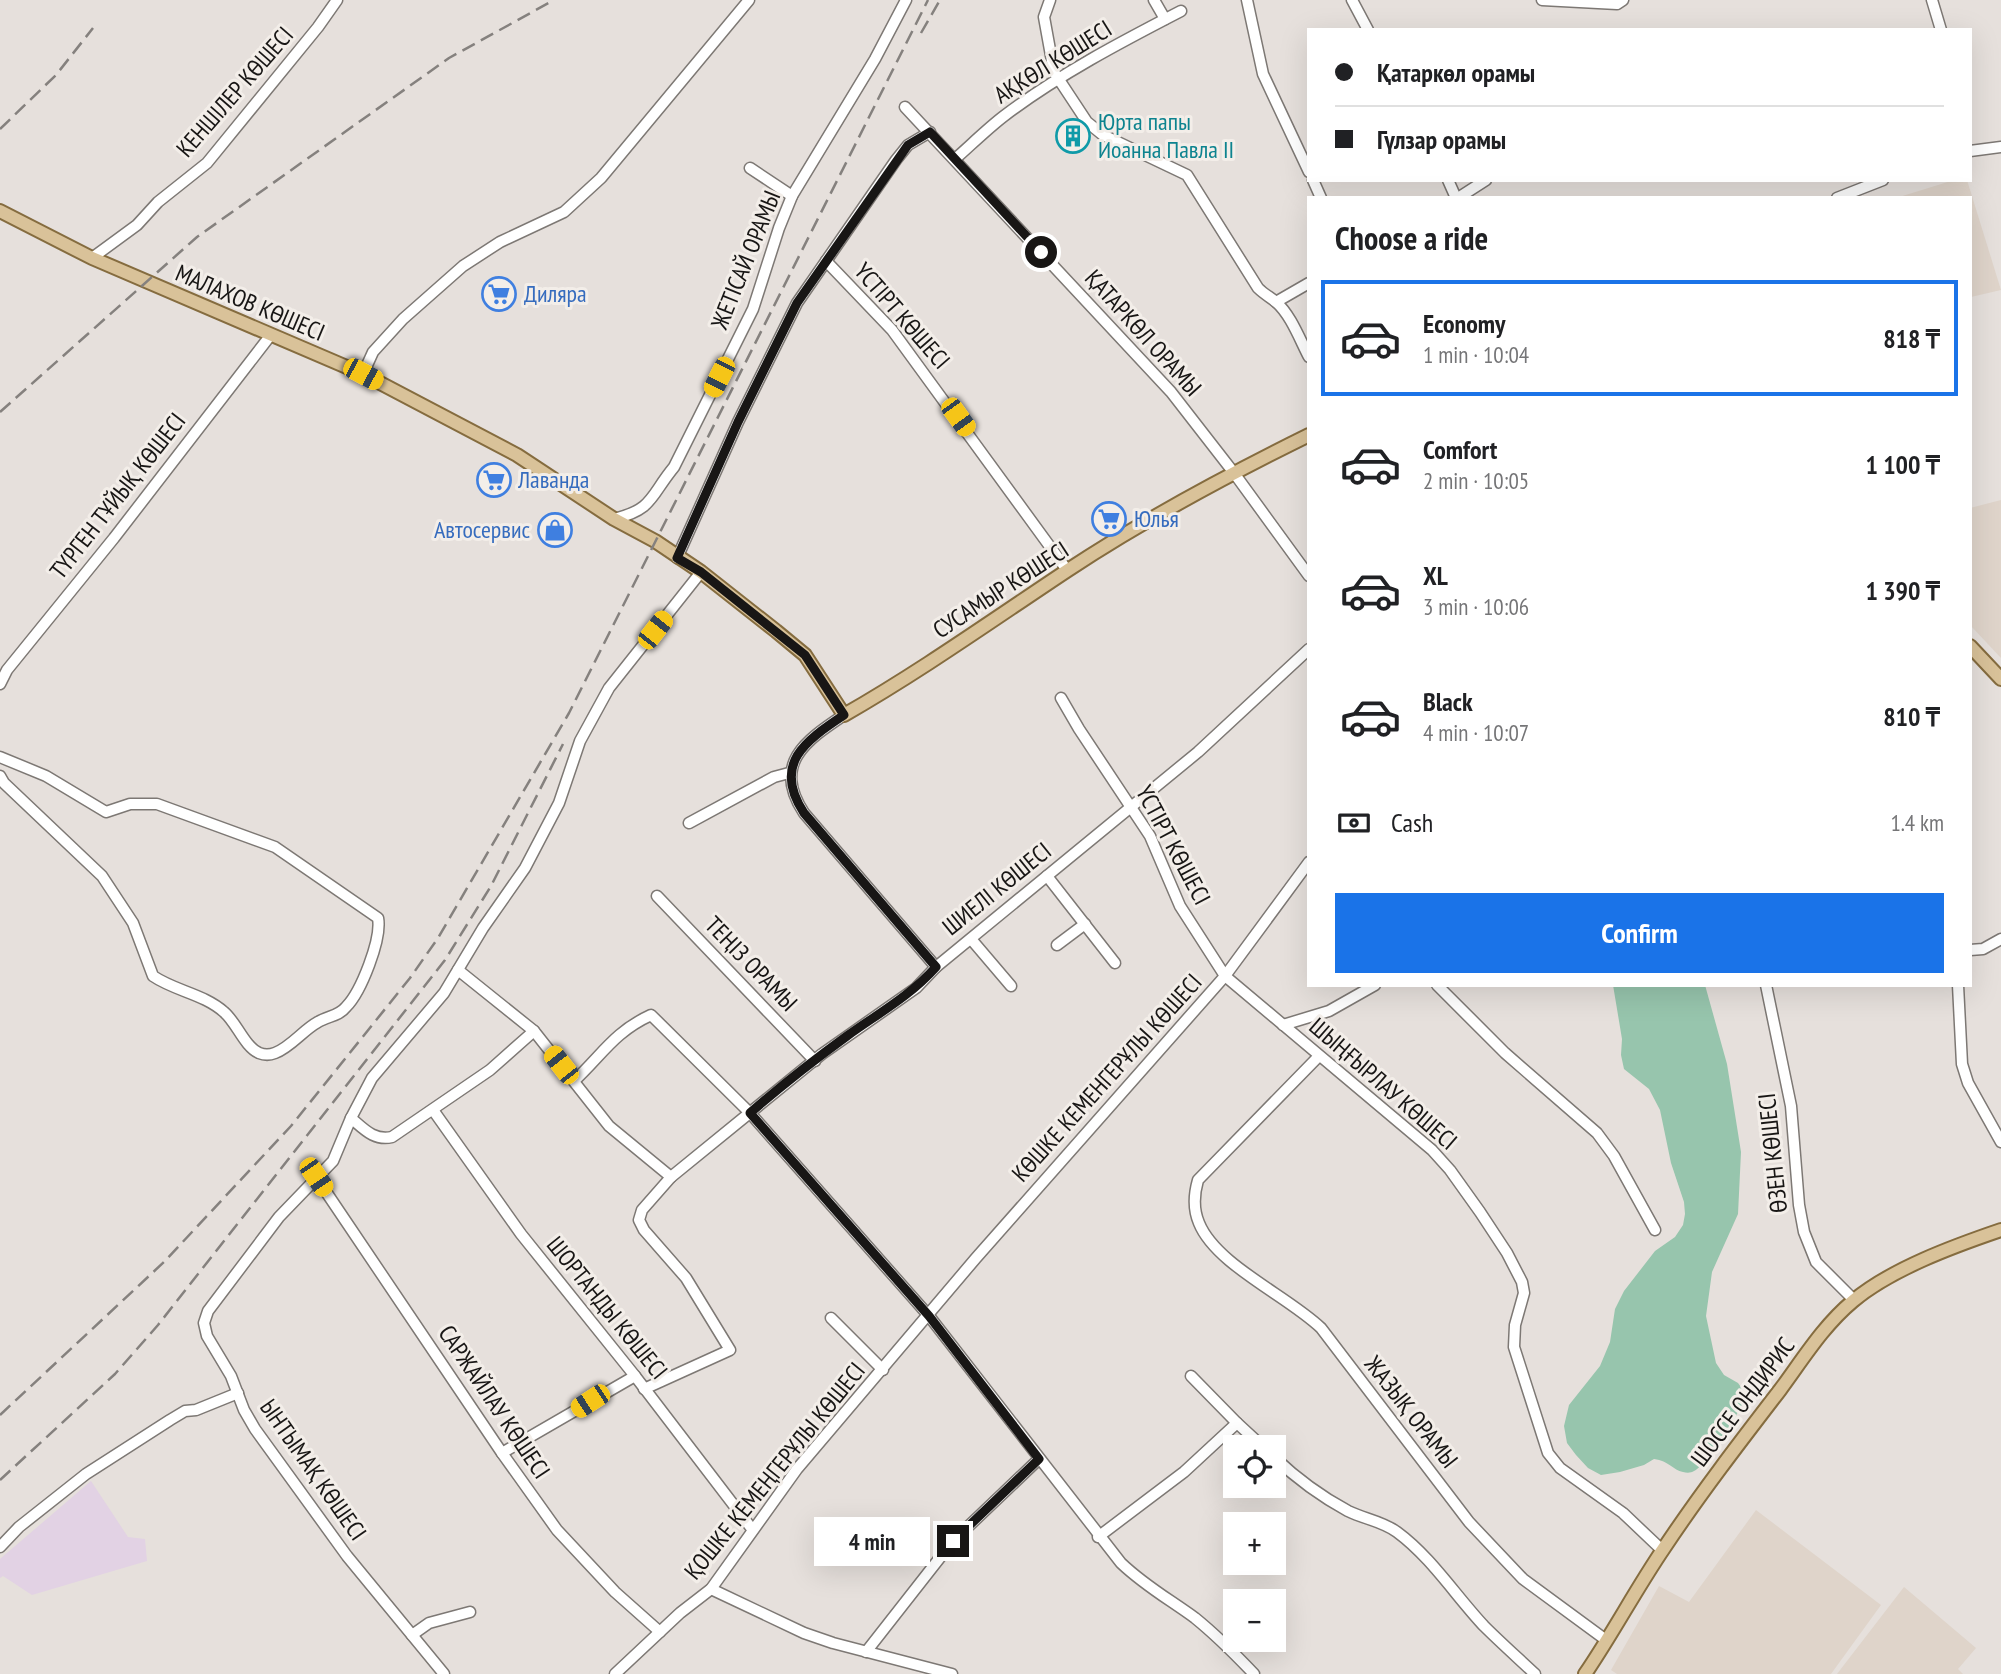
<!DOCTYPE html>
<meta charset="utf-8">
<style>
body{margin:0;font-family:"PT Sans Narrow",sans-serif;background:#f6f6f6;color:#202124;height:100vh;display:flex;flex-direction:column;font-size:26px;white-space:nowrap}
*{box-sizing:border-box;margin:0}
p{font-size:23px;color:#757577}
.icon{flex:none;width:38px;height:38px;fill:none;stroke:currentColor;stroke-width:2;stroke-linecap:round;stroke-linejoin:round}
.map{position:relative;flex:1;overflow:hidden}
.side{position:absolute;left:1307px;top:196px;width:665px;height:791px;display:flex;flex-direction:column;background:#fff;border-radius:0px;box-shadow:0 7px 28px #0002}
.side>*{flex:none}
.hud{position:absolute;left:1307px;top:28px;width:665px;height:154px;border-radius:0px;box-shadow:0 7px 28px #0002;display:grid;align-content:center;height:154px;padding:0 28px;background:#fff}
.buttons{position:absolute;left:1223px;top:1435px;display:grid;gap:14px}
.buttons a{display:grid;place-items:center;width:63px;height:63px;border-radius:0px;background:#fff;box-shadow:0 7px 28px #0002;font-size:35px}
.end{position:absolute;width:32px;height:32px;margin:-16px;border:9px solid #181615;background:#fff;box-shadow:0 0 0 4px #fff}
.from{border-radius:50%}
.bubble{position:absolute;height:49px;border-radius:0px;background:#fff;box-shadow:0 7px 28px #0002;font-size:23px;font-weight:800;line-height:49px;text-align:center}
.car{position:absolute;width:21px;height:42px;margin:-21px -10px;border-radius:9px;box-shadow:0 0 5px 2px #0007;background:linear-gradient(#f5c518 24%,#345 0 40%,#f5c518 0 76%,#345 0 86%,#f5c518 0)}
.hud b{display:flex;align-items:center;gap:24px;height:66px;font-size:26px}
.hud b+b{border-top:2px solid #e0e0e0}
.hud i{width:18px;height:18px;background:#202124}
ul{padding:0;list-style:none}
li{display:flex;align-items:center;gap:21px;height:116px;margin:0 14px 10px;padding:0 14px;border:4px solid transparent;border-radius:0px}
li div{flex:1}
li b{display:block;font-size:26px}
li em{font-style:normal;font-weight:800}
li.on{border-color:#1a73e8}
li>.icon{width:63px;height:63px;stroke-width:1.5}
h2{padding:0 28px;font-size:32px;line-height:84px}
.pay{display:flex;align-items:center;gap:18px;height:77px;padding:0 28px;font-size:26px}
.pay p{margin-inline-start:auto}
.primary-button{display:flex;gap:14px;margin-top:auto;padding:14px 28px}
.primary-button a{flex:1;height:80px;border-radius:0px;background:#1a73e8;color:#fff;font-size:28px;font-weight:800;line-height:80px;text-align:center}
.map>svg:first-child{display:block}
.commercial{fill:#e2d2e4}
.built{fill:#dfd4ca}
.green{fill:#97c5ad}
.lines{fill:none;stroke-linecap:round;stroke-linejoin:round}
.minor-casing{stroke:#7d7874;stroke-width:13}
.major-casing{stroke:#856c3f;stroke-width:16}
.minor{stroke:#fff;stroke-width:10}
.major{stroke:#d9c299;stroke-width:12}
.rail{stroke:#85817e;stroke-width:2.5;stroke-dasharray:14 7;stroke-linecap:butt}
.route{stroke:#181615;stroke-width:9}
.labels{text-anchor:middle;stroke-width:6;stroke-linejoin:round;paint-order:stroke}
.street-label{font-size:24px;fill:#181615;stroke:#f3eee9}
.culture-label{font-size:24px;fill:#0d838f;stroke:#f3eee9;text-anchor:start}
.shop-label{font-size:24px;fill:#366cbe;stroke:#f3eee9;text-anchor:start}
</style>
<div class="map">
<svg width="2001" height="1674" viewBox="0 0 2001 1674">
<rect width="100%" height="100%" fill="#e6e0dc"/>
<polygon class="commercial" points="91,1481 128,1537 145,1539 147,1561 32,1595 3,1576 0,1578 0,1559"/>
<g class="built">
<polygon points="1954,180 1967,180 2001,290 1971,297 1970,198 1896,198"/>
<polygon points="2001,500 2001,658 1971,626 1970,508"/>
<polygon points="1756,1510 1881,1605 1831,1674 1617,1674 1611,1670 1659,1586 1689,1602"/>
<polygon points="1904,1587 1976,1648 1958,1669 1963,1674 1837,1674"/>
</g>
<path class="green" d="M1613,985h92l22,79 14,88 -3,62 -26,58 -6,44 10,47 8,12 14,8 8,11c-3,14 -39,72 -52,77 -3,2 -7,2 -11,1 -10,-2 -14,-11 -29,-13l-10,6 -24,7 -19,3 -13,-7 -12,-13 -9,-12 -3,-17 5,-21 31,-39 10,-24 5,-33 9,-18 31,-40 20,-14 8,-12 2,-11 -1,-12 -13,-39 -11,-53 -11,-21 -25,-20 -3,-14 1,-16z"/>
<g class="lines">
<g class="minor-casing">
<g id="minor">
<path d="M1050,0l-6,17 10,55 33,50 16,13 84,40 71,113c6,6 12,9 18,14 15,13 24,38 33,55"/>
<polyline points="1154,0 1165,19"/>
<polyline points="1247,0 1263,74 1309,172"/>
<polyline points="1352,0 1368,30"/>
<polyline points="1542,0 1617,4 1623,0"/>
<polyline points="1932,0 1941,30"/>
<polyline points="905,107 1171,392 1234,473 1309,576"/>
<polyline points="1970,151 2001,147"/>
<path d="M955,159c16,-14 32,-30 49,-43 54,-41 117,-74 177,-105"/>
<polyline points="750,168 792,196"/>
<polyline points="1313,180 1321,198"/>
<polyline points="1448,180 1456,198"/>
<polyline points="1458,198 1486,180"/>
<polyline points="1837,198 1883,180"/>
<polyline points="92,258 137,225 158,202 207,163 318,27 337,0"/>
<polyline points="826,261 892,330 1067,570"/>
<polyline points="1276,302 1309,283"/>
<polyline points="363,374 373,352 403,319 463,266 500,242 564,212 601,178 749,0"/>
<path d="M614,519c40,-10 36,-23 60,-52l79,-158 26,-81 13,-32 83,-137 31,-59"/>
<polyline points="677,558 738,422 797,303 896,160 908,145 930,132"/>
<polyline points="0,684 7,670 114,538 270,336"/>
<polyline points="1061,698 1079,729 1150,836 1180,906 1225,976 1432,1150 1450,1170 1480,1212 1507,1253 1522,1282 1524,1293 1515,1325 1514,1347 1548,1453 1560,1468 1623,1513 1662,1550"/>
<path d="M844,715c-39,26 -72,49 -40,98l132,154"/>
<path d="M0,757l46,19 60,36 24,-8h27l118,43 103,71c4,21 -17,74 -32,89 -7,9 -18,9 -28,15 -15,8 -27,25 -43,31 -5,2 -11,2 -16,0 -15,-7 -22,-30 -35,-41 -20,-18 -49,-21 -71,-36l-20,-53 -31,-47 -98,-93 -4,-7"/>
<polyline points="689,823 774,777 789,773"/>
<polyline points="1047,876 1115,963"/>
<polyline points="657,896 815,1061"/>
<polyline points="971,939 1011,986"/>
<polyline points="1057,945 1085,924"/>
<polyline points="1970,950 1983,949 2001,939"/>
<polyline points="458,970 534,1031 609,1126 671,1177"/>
<polyline points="1437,985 1505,1053 1597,1133 1614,1156 1655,1230"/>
<polyline points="1766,985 1791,1106 1799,1205 1804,1232 1816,1262 1854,1300"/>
<polyline points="1958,985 1962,1064 1968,1083 2001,1142"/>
<polyline points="1283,1025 1329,1011 1375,985"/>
<path d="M1319,1056l-121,124c-4,14 -5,29 1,43 17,42 89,73 122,105l148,194 54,57 83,61"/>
<path d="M574,1081c28,-26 40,-49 77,-66l99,98 179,203 192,247c24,23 48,36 74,55 21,17 40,36 59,56"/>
<polyline points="433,1110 521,1234 635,1376 752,1529"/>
<polyline points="351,1118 372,1078 444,993 483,928 525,868 559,803 580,741 609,688 701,572"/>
<polyline points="316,1177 502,1453 557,1530 615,1592 660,1632"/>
<polyline points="831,1318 883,1370"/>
<polyline points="1191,1376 1237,1423"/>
<polyline points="644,1389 730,1350 686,1278 644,1230 639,1220 642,1210 671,1177 822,1054 916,988 936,967 1198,752 1309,649"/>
<polyline points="502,1453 635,1376"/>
<path d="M1274,1457c21,20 48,40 74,54 16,8 34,10 49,21 34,25 58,63 87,94 16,16 34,32 51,48"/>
<polyline points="1098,1537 1184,1472 1237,1423 1263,1447"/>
<polyline points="0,1547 19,1527 86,1474 170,1420 185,1411 196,1410 238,1393"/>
<polyline points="711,1589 804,1633 833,1643 952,1674"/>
<polyline points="412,1635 429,1623 470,1612"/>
<polyline points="866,1652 953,1541 1039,1459"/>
<path d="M444,1674l-97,-118 -92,-127 -11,-19 -13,-34 -24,-40 -3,-13 4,-12 71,-94 54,-56 18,-43c13,11 23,23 41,19l98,-67 44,-39"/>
<polyline points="615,1674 680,1613 711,1589 797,1469 976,1258 1225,976 1309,862"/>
</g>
</g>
<g class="major-casing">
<g id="major">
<path d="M0,211l92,47 271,116 154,81 97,64 41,22 46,31 75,59 29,24 39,60c77,-44 150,-96 224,-145 77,-51 158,-94 241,-135"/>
<polyline points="1970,646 2001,679"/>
<path d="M1585,1674c28,-41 51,-85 79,-126 36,-54 76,-106 116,-158 23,-31 43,-64 73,-89 38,-32 101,-55 148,-71"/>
</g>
</g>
<use href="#minor" class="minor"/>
<use href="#major" class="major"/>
<g class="rail">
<polyline points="921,33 940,0"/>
<polyline points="0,129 56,75 93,28"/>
<polyline points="0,412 197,237 449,58 554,0"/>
<polyline points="0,1415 164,1262 291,1126 410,978 438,938 569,713 928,0"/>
<polyline points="0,1480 115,1374 158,1325 445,960 491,886 563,744"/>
</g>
</g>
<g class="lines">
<path class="route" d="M953,1541l86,-82 -110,-143 -179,-203c31,-27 64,-53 97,-77 32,-23 63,-40 89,-69l-132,-154c-32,-49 1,-72 40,-98l-39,-60 -104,-83 -24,-14 61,-136 59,-119 111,-158 22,-13 111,120"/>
</g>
<defs>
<g id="building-ring" transform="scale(1.75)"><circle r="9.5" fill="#f3eee9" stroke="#0f9aa8" stroke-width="1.5"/><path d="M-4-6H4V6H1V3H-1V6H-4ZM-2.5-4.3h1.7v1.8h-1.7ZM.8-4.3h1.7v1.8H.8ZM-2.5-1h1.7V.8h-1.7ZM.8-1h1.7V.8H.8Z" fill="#0f9aa8"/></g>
<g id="supermarket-ring" transform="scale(1.75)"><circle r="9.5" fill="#f3eee9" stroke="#3f7fe0" stroke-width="1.5"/><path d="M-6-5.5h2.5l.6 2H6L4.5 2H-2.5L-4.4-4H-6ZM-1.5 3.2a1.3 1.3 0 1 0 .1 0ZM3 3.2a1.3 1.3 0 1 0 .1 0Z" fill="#3f7fe0"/></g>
<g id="shop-ring" transform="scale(1.75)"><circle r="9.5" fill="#f3eee9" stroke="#3f7fe0" stroke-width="1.5"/><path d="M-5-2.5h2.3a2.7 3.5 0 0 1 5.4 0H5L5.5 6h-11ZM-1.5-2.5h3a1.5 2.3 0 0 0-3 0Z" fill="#3f7fe0"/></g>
</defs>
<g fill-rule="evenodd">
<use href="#building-ring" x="1073" y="136"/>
<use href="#supermarket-ring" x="499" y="294"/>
<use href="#supermarket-ring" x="494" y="480"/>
<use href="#supermarket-ring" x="1109" y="519"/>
<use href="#shop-ring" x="555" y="530"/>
</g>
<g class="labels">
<g class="street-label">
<text transform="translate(1053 62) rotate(-32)" y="8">АҚКӨЛ КӨШЕСІ</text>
<text transform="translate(235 92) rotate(-49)" y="8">КЕНШІЛЕР КӨШЕСІ</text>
<text transform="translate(746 260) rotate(-68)" y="8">ЖЕТІСАЙ ОРАМЫ</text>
<text transform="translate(250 303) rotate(23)" y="8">МАЛАХОВ КӨШЕСІ</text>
<text transform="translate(902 316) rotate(49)" y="8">ҮСТІРТ КӨШЕСІ</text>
<text transform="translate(1143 333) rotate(48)" y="8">ҚАТАРКӨЛ ОРАМЫ</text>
<text transform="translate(118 496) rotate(-52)" y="8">ТҮРГЕН ТҰЙЫҚ КӨШЕСІ</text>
<text transform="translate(1001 590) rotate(-33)" y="8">СУСАМЫР КӨШЕСІ</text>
<text transform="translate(1173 845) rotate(62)" y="8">ҮСТІРТ КӨШЕСІ</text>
<text transform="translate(997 889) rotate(-39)" y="8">ШИЕЛІ КӨШЕСІ</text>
<text transform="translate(751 964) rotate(46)" y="8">ТЕҢІЗ ОРАМЫ</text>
<text transform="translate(1107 1078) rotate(-48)" y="8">КӨШКЕ КЕМЕНГЕРҰЛЫ КӨШЕСІ</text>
<text transform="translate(1383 1084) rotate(41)" y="8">ШЫҢҒЫРЛАУ КӨШЕСІ</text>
<text transform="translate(1773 1153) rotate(-96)" y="8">ӨЗЕН КӨШЕСІ</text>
<text transform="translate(607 1308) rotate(51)" y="8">ШОРТАНДЫ КӨШЕСІ</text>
<text transform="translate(494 1402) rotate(56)" y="8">САРЖАЙЛАУ КӨШЕСІ</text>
<text transform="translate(1743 1402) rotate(-53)" y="8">ШОССЕ ОНДИРИС</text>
<text transform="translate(1411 1412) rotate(52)" y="8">ЖАЗЫҚ ОРАМЫ</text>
<text transform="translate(313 1470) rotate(55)" y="8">ЫНТЫМАҚ КӨШЕСІ</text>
<text transform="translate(775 1471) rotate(-51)" y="8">ҚОШКЕ КЕМЕҢГЕРҰЛЫ КӨШЕСІ</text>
</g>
<g class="culture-label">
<text x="1098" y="130">Юрта папы<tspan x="1098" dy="28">Иоанна Павла II</tspan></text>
</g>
<g class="shop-label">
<text x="524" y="302">Диляра</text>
<text x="518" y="488">Лаванда</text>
<text x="1134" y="527">Юлья</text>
<text x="530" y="538" text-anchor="end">Автосервис</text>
</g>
</g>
</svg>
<div class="buttons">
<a><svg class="icon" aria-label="locate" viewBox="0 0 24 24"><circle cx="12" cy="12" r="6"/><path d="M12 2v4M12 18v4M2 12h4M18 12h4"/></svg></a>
<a>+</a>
<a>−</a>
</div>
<i class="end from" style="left:1041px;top:252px"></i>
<i class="end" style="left:953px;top:1541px"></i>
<div class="bubble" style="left:814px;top:1517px;width:116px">4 min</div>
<i class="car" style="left:363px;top:374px;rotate:118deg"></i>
<i class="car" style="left:719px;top:377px;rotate:207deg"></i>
<i class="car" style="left:958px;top:417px;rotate:144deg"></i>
<i class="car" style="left:655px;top:630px;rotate:38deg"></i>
<i class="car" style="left:561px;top:1065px;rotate:322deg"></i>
<i class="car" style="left:316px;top:1177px;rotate:146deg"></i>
<i class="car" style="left:590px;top:1401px;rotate:237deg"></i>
<div class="hud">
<b><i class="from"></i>Қатаркөл орамы</b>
<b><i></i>Гүлзар орамы</b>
</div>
<section class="side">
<h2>Choose a ride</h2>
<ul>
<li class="on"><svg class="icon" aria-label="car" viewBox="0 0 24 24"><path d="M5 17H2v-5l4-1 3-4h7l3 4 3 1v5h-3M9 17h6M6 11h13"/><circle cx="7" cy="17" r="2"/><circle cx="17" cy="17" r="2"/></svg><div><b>Economy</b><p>1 min · 10:04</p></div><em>818 ₸</em></li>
<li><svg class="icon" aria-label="car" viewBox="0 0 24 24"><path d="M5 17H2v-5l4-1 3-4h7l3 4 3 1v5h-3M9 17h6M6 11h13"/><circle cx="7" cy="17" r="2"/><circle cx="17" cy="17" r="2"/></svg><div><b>Comfort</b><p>2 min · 10:05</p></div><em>1 100 ₸</em></li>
<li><svg class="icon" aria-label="car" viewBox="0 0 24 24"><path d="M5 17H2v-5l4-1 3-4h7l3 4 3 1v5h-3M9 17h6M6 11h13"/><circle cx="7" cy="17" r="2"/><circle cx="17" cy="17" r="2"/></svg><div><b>XL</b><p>3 min · 10:06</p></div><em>1 390 ₸</em></li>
<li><svg class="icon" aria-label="car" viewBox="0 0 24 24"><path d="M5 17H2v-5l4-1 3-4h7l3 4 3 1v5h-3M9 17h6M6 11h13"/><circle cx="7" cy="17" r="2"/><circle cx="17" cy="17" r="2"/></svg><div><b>Black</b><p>4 min · 10:07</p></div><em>810 ₸</em></li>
</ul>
<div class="pay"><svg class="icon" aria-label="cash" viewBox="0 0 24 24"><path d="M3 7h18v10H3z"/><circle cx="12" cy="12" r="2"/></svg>Cash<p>1.4 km</p></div>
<div class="primary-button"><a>Confirm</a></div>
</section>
</div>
